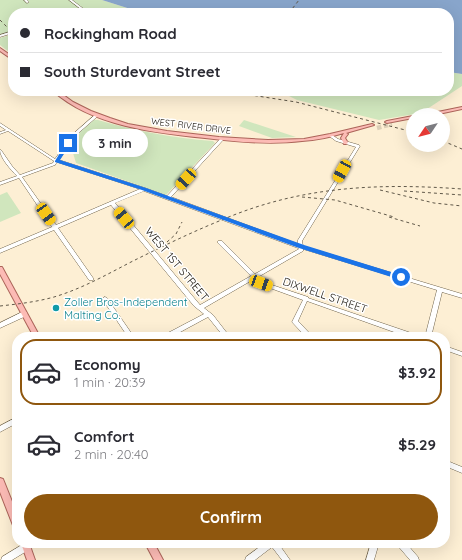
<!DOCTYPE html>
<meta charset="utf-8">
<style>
body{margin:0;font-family:Quicksand,sans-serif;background:#f7f7f7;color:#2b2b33;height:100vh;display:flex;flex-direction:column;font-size:15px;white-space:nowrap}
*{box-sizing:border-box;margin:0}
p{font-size:13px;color:#7c7c81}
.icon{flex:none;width:22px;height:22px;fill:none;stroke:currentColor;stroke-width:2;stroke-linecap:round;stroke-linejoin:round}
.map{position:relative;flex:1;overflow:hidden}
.panel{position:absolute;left:12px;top:332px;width:438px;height:216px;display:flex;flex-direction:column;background:#fff;border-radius:16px;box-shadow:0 4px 16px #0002}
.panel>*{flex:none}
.banner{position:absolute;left:8px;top:8px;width:446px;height:88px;border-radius:16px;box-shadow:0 4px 16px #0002;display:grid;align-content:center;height:88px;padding:0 12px;background:#fff}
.needle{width:26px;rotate:235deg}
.buttons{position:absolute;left:406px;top:108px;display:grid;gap:8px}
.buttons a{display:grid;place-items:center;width:44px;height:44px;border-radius:50%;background:#fff;box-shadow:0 4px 16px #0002;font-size:20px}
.end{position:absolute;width:18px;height:18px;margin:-9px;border:5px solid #1a73e8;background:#fff;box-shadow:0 0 0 2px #fff}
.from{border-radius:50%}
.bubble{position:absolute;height:28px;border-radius:14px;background:#fff;box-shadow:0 4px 16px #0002;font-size:13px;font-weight:800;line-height:28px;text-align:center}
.car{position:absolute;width:12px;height:24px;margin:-12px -6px;border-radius:5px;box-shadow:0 0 3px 1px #0007;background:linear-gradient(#f5c518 24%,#345 0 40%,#f5c518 0 76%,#345 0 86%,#f5c518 0)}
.banner b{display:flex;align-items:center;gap:14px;height:38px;font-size:15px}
.banner b+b{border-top:1px solid #e1e1e2}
.banner i{width:10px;height:10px;background:#2b2b33}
ul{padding:7px 0 0;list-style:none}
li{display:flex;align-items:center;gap:12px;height:66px;margin:0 8px 6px;padding:0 4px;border:2px solid transparent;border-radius:16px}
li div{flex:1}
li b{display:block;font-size:15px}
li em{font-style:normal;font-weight:800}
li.on{border-color:#8f570e}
li>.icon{width:36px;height:36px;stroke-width:1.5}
.button{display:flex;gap:8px;margin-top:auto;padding:8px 12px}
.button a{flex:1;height:46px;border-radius:24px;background:#8f570e;color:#fff;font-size:16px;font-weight:800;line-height:46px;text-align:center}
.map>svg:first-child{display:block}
.green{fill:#d0e6bd}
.water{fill:#88a5cb}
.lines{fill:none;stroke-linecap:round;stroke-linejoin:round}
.major-tunnel{stroke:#dbceb6;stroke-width:4.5;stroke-dasharray:4.5 2.5;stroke-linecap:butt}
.minor-casing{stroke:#70644c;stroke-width:1}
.major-casing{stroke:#ac6459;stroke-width:2}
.minor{fill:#fff;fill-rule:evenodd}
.major{fill:#fcbbb5;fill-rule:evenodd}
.rail{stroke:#605849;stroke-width:1;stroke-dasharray:3 3;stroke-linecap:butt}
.route{fill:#1a73e8}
.culture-dot{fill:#0f9aa8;stroke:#fff;stroke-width:1.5}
.labels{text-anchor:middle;stroke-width:3;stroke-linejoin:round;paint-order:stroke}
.far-street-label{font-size:9px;fill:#1a150c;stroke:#fff}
.street-label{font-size:11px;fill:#1a150c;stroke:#fff}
.culture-label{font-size:11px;fill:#0d838f;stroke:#fff;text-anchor:start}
</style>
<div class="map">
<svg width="462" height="560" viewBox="0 0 462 560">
<rect width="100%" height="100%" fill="#fdefd4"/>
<g class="green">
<polygon points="0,0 102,0 143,13 13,13 13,31 0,35"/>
<polygon points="10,35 13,38 13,55 0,45 0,38"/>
<polygon points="449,72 462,74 462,86 421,113 379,120 297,100 279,91 449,91"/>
<path d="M94,120h4c38,11 75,18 115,21l2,2 -49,52 -90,-32 -5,-17 10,-15z"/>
<polygon points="244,120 296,137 272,138 239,126"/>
<polygon points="7,192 21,213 0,222 0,195"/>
</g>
<polygon class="water" points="102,0 462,0 462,74 449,72 449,13 143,13"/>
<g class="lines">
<polyline class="major-tunnel" points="377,128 392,124"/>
<g class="minor-casing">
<g id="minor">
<polygon points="24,0 27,0 29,2 27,3"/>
<polygon points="69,0 72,0 89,13 86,13"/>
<polygon points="13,31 13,33 0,37 0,35"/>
<path d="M96,114l3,1 -24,21 -16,24 86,28 22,8 54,-58h2v2l-52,57 127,47v-4l58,-93 -20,-6 -7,-5 1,-1h2l6,4 21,6 1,1 -58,95 1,5 159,48v4l-20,-6 -11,45h-6l12,-47 -134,-41v2l-45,26 5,5 45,15v1l109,37 1,2h-10l-101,-36 -9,20 15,16h-7l-14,-15 11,-22 -44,-16 -5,-5 -50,29 9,7 17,22h-6l-16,-20 -37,20h-8l1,-2 40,-21 -10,-8 -83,-101 -53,23 35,50v2h-4l-35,-50 -54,23v-4l52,-22 -33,-49 -19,7v-3l17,-6c-6,-6 -17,-18 -17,-26h1l11,16 8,9 33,-12 1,-2 -46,-30 -8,3v-2l6,-2 -6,-4v-3l55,36 18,-25zM57,162l83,27 -84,36 -34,-48 33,-12zM144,191l154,57 1,1 -44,25 -33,-33h-4v2l33,33 -51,29 -85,-102z"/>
<polygon points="105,297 107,298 134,337 128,337 103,300 102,299 103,298"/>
<polygon points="22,312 26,312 27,314 26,316 0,328 0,323"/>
<polygon points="445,346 462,352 462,356 445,350"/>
<polygon points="17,417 17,423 0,432 0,426"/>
<polygon points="445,460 462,467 462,473 445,466"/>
<polygon points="25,543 36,543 35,546 12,560 1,560 2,557"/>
<polygon points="265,543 278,543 290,560 282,560 272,547 255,560 245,560 246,557"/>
<polygon points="371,543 379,543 374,560 366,560"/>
<polygon points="397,543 406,543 418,557 419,560 410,560 398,546"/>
</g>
</g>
<g class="major-casing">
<g id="major">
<polygon points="0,48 13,57 13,60 0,51"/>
<path d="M53,91h5l15,11 18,9 19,7 18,6 39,7 52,6 49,3 36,-1 26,-5 42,-10 2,1 -28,8 2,1 -3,4 3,5 -2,1h-2l-3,-6 3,-5c-13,4 -27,7 -42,8 -32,4 -65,1 -97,-3 -50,-5 -113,-12 -152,-47z"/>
<polygon points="462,107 462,109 434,115 426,115 428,114"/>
<polygon points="413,116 413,118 387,123 385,122 387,121"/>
<polygon points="0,267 2,267 40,337 34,337 0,274"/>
<polygon points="0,478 3,479 17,514 17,529 14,528 0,492"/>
<polygon points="21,543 29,543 35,560 27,560"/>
<polygon points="145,543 154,543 163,560 154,560"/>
</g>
</g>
<use href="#minor" class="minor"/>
<use href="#major" class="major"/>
<g class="rail">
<polyline points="289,13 299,0"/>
<polyline points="0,20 13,33"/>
<polyline points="225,91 296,102 413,132"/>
<polyline points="443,141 462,149"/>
<polyline points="380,190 434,203 462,206"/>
<polyline points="404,191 462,195"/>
<polyline points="302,197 335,200 394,217"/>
<polyline points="389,217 420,226"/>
<polyline points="167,242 176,234 182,222"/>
<path d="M0,306c18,-2 36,-4 54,-9 27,-8 52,-22 77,-35 30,-15 61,-30 93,-43 78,-33 155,-36 238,-30"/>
</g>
</g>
<polygon class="route" points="68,142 71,143 60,160 146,188 304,245 404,276 405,277 401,280 299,248 142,190 55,162 55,161 66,143"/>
<circle class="culture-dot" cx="56" cy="308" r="4"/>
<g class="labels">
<g class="far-street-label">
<text transform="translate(191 126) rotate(7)" y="3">WEST RIVER DRIVE</text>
</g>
<g class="street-label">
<text transform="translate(177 264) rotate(50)" y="4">WEST 1ST STREET</text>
<text transform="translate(325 295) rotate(19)" y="4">DIXWELL STREET</text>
</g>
<g class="culture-label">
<text x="64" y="306">Zoller Bros-Independent<tspan x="64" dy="13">Malting Co.</tspan></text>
</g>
</g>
</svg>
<div class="buttons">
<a><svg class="needle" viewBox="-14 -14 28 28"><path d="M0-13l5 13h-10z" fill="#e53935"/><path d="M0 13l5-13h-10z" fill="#7c7c81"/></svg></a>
</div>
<i class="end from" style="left:401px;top:277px"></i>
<i class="end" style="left:68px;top:143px"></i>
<div class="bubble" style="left:82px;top:129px;width:66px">3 min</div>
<i class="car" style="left:342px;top:171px;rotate:209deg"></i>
<i class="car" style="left:186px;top:179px;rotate:222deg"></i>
<i class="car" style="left:46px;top:214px;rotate:145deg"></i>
<i class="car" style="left:124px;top:218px;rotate:320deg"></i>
<i class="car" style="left:261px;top:283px;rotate:110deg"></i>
<div class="banner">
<b><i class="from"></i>Rockingham Road</b>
<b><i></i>South Sturdevant Street</b>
</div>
<section class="panel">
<ul>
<li class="on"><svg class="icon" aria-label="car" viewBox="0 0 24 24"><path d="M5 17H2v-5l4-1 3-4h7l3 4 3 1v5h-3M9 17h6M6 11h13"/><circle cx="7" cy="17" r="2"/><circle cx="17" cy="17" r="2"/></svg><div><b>Economy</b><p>1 min · 20:39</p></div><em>$3.92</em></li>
<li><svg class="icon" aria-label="car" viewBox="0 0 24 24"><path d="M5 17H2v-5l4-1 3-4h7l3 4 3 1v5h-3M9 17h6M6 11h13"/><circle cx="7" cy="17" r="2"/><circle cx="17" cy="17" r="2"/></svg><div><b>Comfort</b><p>2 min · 20:40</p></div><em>$5.29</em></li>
</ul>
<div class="button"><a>Confirm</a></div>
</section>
</div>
